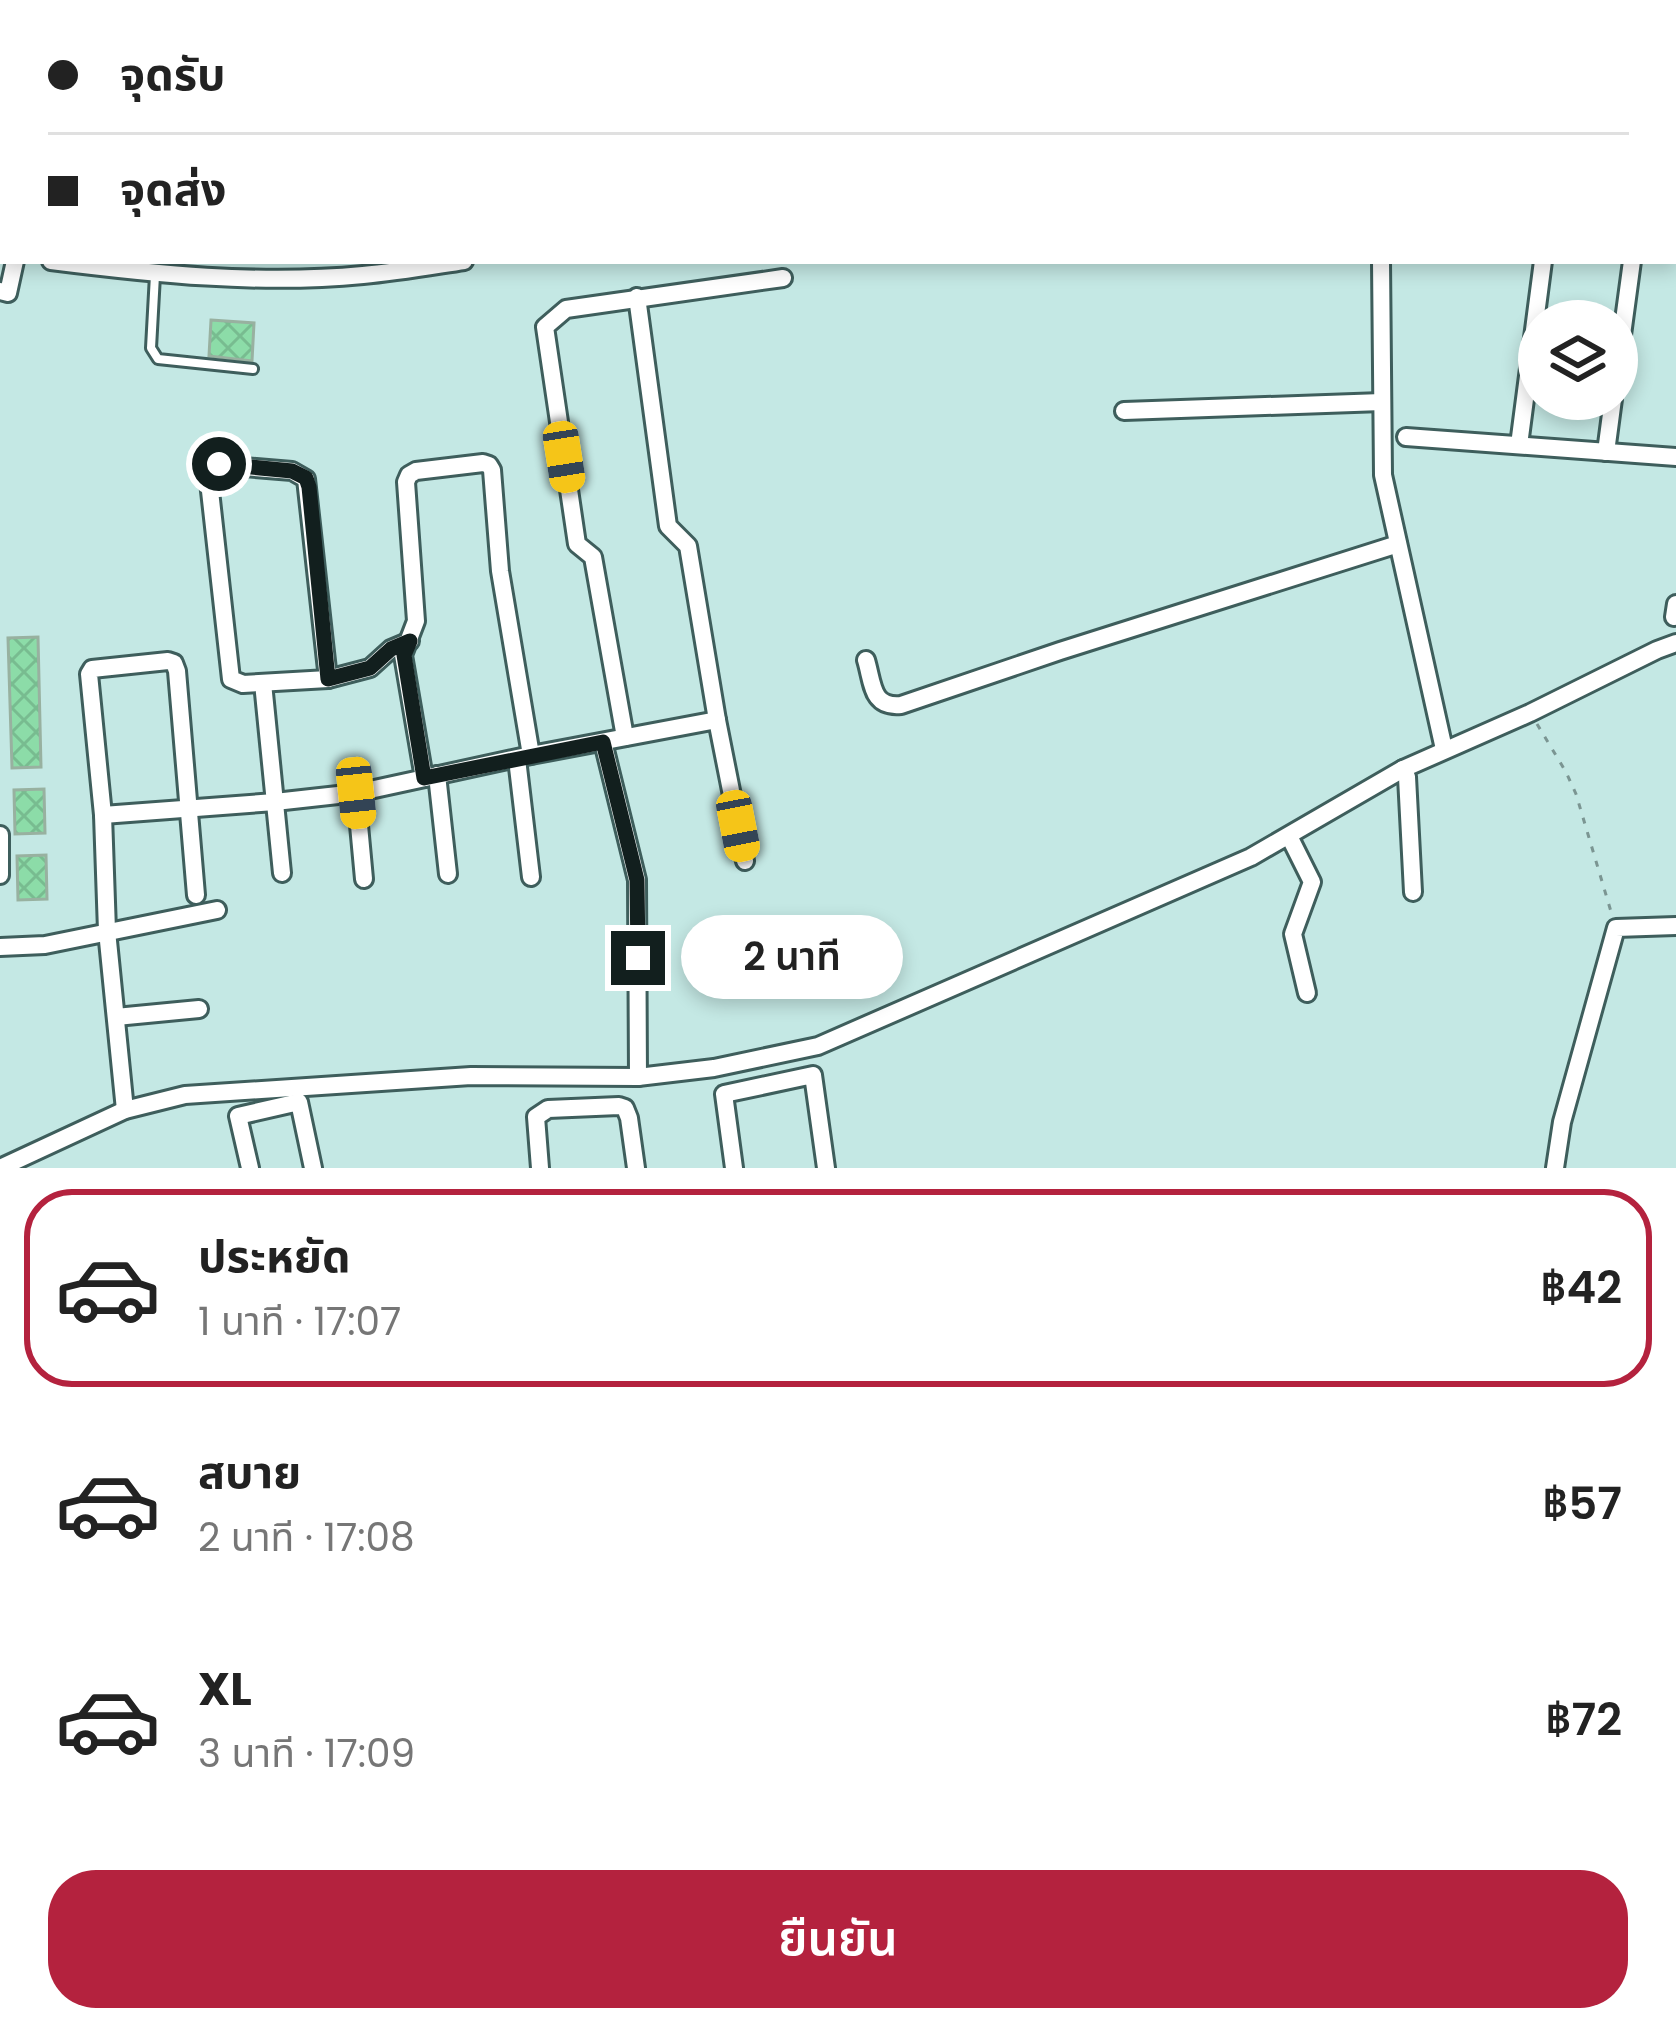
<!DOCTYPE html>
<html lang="th">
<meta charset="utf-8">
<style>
body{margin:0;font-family:Poppins,"Noto Sans Thai",sans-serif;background:#f6f6f6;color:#222;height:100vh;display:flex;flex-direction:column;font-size:45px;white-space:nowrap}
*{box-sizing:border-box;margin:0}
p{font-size:39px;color:#767676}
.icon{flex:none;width:66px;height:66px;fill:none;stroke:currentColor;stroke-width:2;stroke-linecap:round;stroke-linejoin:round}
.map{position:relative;height:1168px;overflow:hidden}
.drawer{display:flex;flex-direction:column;background:#fff;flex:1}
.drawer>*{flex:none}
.top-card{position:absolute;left:0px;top:0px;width:1677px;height:264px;box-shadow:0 6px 18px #0003;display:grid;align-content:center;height:264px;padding:0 48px;background:#fff}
.tools{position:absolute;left:1518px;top:300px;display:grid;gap:24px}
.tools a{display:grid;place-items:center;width:120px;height:120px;border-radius:50%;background:#fff;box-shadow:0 6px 18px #0003;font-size:60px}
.end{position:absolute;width:54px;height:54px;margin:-27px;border:15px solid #121f1e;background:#fff;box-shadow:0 0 0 6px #fff}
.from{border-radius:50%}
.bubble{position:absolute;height:84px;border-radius:42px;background:#fff;box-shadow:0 6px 18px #0003;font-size:39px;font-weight:600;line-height:84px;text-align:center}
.car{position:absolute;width:36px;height:72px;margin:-36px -18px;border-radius:15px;box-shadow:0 0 9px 3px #0007;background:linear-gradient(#f5c518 24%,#345 0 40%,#f5c518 0 76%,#345 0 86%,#f5c518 0)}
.top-card b{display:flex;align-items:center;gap:42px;height:114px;font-size:45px}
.top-card b+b{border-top:3px solid #e0e0e0}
.top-card i{width:30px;height:30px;background:#222}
ul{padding:21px 0 0;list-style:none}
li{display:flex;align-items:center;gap:36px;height:198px;margin:0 24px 18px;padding:0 24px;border:6px solid transparent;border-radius:48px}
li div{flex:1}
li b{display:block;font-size:45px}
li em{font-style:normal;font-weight:600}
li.active{border-color:#b4223e}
li>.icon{width:108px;height:108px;stroke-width:1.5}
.cta{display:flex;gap:24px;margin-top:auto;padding:24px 48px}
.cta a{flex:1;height:138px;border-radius:48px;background:#b4223e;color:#fff;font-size:48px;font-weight:600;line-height:138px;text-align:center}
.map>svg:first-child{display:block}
.building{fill:url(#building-cross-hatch);stroke:#98b1a0;stroke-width:3}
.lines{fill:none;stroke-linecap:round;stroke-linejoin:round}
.lane-casing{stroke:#3e5e5c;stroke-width:14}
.street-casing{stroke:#3e5e5c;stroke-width:22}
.path{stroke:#7b9592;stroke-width:3;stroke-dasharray:6 9;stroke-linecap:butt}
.lane{stroke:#fff;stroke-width:8}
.street{stroke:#fff;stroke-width:16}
.route{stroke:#121f1e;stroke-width:15}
</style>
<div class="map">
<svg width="1676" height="1168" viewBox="0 0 1676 1168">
<defs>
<pattern id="building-cross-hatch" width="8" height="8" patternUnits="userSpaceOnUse" patternTransform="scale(3)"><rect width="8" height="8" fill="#8cdca8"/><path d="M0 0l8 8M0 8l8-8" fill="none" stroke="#78bc90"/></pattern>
</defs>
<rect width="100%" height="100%" fill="#c4e8e4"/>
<g class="building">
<polygon points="211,320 254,323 252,361 209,356"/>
<polygon points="38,637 41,767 12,768 8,638"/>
<polygon points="44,789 45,833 15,834 14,790"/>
<polygon points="46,855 47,899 18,900 17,856"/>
</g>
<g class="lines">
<g class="lane-casing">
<polyline id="lane" points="155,275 151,348 158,359 253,369"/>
</g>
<g class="street-casing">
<g id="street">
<polyline points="51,0 51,3"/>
<polyline points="127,0 127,3"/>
<polyline points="212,0 212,3"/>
<polyline points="297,0 297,3"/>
<polyline points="375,0 375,3"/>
<polyline points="452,0 453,3"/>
<polyline points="531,0 532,3"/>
<polyline points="1330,3 1331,0"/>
<path d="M51,261c103,13 208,24 312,14 34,-3 68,-9 101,-14"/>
<polyline points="1381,261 1383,475 1444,749"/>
<polyline points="0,291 8,293 15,261"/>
<polyline points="637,297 668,526 688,546 717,720 745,861"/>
<polyline points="1617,372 1632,261"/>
<polyline points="1124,411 1382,402"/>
<polyline points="1406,437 1676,457"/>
<polyline points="1519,445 1543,261"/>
<polyline points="1606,452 1613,399"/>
<polygon points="219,465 292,471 306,479 328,679 243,684 231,679 208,473 210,468"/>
<polyline points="1674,617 1676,604"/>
<path d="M866,660c7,23 5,48 35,45l159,-54 338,-107"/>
<polyline points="328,679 370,668 391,649 410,641"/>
<polyline points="263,683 282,873"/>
<polyline points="625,737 593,557 577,544 545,327 566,309 783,278"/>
<polyline points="603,742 637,880 638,1077"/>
<polyline points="517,759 531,877"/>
<polyline points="1403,769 1407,777 1413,892"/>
<polyline points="437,775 448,874"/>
<polyline points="424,778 403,655 416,621 406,482 409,475 416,471 483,463 489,465 492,470 500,571 531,755"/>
<polyline points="356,793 364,879"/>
<polyline points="103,815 275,802 356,793 531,755 717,720"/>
<polyline points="0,835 0,875"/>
<polyline points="1289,836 1312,882 1293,934 1307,993"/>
<polyline points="0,947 45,945 217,910"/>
<polyline points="116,1017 199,1009"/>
<polyline points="125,1110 107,931 103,815 89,674 92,669 168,661 174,663 177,671 196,895"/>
<polyline points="0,1168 125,1110 185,1095 471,1076 638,1077 714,1068 818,1046 1251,857 1403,769 1530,713 1657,650 1676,643"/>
<polyline points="250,1168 238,1116 299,1102 313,1168"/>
<polyline points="540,1168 536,1117 548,1109 619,1106 625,1108 629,1118 636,1168"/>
<polyline points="734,1168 724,1094 813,1075 826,1168"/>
<polyline points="1555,1168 1562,1122 1616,928 1676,926"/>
</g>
</g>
<polyline class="path" points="1537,724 1566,772 1576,794 1612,915"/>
<use href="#lane" class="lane"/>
<use href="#street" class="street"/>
</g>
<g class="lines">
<polyline class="route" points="219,464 292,471 306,478 309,487 328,679 370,668 391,649 410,641 404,655 424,778 603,742 637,880 638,958"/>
</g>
</svg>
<div class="tools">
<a><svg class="icon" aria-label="layers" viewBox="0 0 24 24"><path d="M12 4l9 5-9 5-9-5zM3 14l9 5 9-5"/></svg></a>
</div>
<i class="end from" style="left:219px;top:464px"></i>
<i class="end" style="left:638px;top:958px"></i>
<div class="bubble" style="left:681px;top:915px;width:222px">2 นาที</div>
<i class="car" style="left:564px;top:457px;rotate:171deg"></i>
<i class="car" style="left:356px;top:793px;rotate:174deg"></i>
<i class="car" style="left:738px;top:826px;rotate:169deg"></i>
<div class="top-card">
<b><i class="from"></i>จุดรับ</b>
<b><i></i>จุดส่ง</b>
</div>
</div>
<section class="drawer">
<ul>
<li class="active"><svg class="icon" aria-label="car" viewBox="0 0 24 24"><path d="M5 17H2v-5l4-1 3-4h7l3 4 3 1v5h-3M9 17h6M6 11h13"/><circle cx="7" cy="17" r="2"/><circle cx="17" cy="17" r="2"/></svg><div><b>ประหยัด</b><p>1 นาที · 17:07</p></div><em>฿42</em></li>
<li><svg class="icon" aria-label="car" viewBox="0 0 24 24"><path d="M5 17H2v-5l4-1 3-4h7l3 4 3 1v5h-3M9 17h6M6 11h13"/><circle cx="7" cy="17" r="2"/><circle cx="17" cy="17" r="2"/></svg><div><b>สบาย</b><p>2 นาที · 17:08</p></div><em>฿57</em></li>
<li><svg class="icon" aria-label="car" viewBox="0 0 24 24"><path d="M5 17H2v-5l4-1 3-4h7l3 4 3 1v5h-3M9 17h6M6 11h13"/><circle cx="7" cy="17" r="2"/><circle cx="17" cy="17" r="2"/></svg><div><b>XL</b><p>3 นาที · 17:09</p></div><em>฿72</em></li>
</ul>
<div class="cta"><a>ยืนยัน</a></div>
</section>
